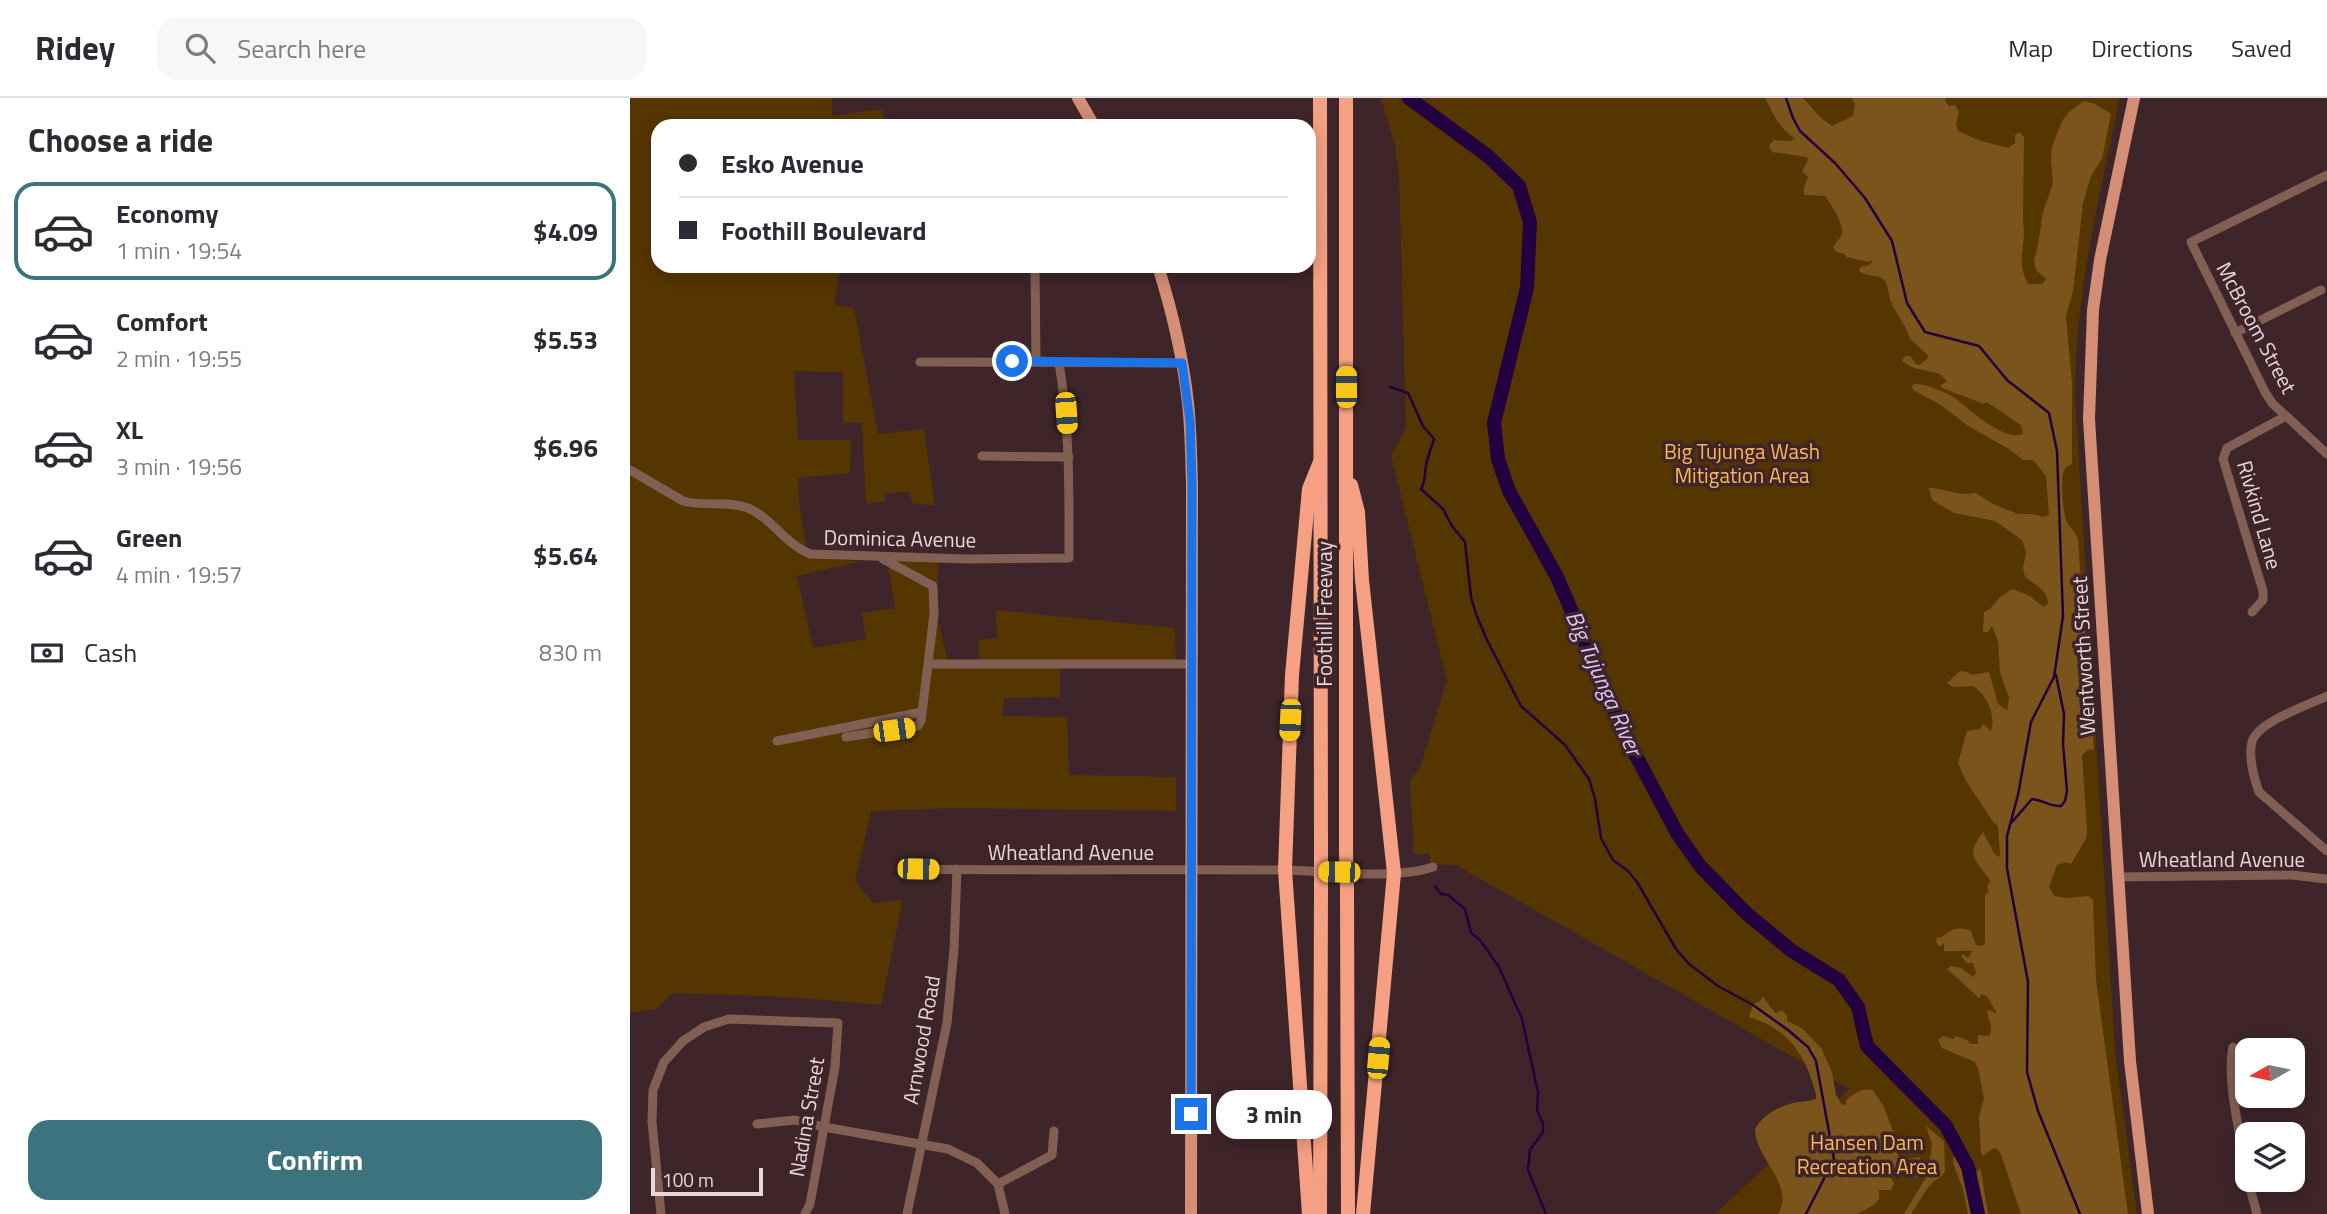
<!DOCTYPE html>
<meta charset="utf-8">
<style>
body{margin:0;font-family:"Titillium Web",sans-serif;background:#f7f7f7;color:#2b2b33;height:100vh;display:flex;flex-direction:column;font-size:26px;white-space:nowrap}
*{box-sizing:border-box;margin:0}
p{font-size:23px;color:#7c7c81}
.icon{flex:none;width:38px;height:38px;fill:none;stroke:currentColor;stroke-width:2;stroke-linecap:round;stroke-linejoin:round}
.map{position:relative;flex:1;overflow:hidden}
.side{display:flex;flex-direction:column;background:#fff;width:630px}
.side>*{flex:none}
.guide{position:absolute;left:21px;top:21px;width:665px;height:154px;border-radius:21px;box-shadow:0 4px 18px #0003;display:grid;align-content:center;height:154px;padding:0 28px;background:#fff}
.needle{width:46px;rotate:261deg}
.fabs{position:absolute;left:1605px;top:940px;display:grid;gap:14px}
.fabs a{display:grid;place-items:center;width:70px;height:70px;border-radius:14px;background:#fff;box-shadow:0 4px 18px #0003;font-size:35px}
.scale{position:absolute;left:21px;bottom:18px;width:112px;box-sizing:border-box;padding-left:7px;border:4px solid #e8d7d9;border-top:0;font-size:19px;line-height:24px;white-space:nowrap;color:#e8d7d9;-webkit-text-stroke:5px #3e252a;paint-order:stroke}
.end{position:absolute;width:32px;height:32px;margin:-16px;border:9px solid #1a73e8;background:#fff;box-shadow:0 0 0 4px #fff}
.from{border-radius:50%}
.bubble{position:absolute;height:49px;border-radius:21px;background:#fff;box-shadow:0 4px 18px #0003;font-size:23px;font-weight:700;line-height:49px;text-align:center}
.car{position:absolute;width:21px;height:42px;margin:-21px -10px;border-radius:9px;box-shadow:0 0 5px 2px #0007;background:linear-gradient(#f5c518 24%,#345 0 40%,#f5c518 0 76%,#345 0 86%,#f5c518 0)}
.guide b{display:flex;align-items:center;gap:24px;height:66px;font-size:26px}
.guide b+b{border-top:2px solid #e1e1e2}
.guide i{width:18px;height:18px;background:#2b2b33}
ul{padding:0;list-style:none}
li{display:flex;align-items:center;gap:21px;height:98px;margin:0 14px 10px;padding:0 14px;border:4px solid transparent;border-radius:21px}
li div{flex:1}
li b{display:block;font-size:26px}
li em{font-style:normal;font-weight:700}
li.current{border-color:#3d737e}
li>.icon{width:63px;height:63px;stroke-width:1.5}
h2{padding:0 28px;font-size:32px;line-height:84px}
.pay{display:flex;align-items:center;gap:18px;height:77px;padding:0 28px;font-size:26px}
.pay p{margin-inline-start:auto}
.primary-button{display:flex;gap:14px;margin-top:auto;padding:14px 28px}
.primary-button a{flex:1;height:80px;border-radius:21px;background:#3d737e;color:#fff;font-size:28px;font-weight:700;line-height:80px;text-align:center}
header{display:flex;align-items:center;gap:42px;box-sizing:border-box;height:98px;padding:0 35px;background:#fff;border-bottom:2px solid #e1e1e2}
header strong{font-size:33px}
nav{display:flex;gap:38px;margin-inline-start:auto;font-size:24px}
.search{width:490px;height:63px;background:#f7f7f7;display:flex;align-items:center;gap:18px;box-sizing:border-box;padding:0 24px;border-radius:21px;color:#7c7c81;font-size:26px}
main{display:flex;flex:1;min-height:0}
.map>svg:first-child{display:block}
.green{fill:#563600}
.forest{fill:#7b541b}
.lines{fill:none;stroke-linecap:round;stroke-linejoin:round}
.stream{stroke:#23003f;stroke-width:2.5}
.river{stroke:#23003f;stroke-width:14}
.minor{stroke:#815f53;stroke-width:9}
.major{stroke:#d48e75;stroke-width:12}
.highway{stroke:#f5a082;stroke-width:14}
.highway-bridge{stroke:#f5a082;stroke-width:14}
.route{stroke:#1a73e8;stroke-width:9}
.labels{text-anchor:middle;stroke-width:7;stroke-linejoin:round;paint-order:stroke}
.street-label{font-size:21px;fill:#e8d7d9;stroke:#3e252a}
.park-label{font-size:21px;fill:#feb654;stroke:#3e252a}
.water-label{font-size:23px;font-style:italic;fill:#dbc3fd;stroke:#3e252a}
</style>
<header>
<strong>Ridey</strong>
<div class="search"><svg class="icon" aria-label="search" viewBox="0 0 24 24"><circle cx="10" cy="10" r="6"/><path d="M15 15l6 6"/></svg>Search here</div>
<nav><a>Map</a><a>Directions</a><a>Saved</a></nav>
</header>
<main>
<section class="side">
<h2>Choose a ride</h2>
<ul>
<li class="current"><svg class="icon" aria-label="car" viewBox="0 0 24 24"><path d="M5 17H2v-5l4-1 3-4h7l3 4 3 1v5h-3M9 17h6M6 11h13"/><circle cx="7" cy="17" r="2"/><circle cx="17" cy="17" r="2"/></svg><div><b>Economy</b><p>1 min · 19:54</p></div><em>$4.09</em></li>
<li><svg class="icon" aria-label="car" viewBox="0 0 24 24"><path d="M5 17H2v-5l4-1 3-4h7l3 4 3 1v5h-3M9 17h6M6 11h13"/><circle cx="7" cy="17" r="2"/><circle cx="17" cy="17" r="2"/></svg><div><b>Comfort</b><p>2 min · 19:55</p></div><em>$5.53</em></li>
<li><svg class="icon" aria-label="car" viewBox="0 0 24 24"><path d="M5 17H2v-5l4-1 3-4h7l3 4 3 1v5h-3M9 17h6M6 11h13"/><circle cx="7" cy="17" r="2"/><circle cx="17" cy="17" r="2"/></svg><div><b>XL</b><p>3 min · 19:56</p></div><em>$6.96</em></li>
<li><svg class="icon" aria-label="car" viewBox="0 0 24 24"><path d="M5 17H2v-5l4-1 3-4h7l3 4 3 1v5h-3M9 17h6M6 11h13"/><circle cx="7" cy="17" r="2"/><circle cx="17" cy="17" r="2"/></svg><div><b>Green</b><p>4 min · 19:57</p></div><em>$5.64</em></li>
</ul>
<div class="pay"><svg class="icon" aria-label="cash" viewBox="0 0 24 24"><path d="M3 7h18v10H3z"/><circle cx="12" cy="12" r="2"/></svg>Cash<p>830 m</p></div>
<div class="primary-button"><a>Confirm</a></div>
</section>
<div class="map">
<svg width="1697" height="1116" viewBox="0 0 1697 1116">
<rect width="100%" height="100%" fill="#3e252a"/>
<g class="green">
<polygon points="0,0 202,0 202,18 252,11 255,28 28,28 28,168 211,168 204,206 224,210 248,336 294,331 305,408 282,405 280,394 255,395 255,403 236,406 232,325 213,325 213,274 164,273 168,342 221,342 220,375 168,380 169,404 177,456 193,461 231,463 167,478 183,550 236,541 232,515 265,510 257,461 309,459 305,507 319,570 349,564 349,542 367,540 366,512 545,530 546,566 430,567 430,599 374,600 373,618 437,619 439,677 546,679 546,713 327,710 241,713 225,783 243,805 273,802 251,907 160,899 43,895 26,911 0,915"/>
<path d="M751,0h739c-21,100 -45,196 -45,299l40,654 22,163h-422l134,-125 -393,-224 -26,-1v-10h-16l-4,-72 11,-17 26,-85 -56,-225 15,-27 -7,-254 -4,-28z"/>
</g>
<g class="forest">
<path d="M1135,0h38l18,20 11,8 21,-10 2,-12 -3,-6h94l-1,3 4,5 6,-1 4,7 -3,11 2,8 20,9 30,8 7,-5v-8l5,-3 4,5 -1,85c4,25 -8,38 5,62h14l4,-5 -10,-9 -2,-10 3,-10 6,-38 10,-29 -2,-24 1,-12 10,-26 8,-10 14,-10 11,3 16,10 -9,45 -11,17 -8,27 -10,88 -7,25 6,68v80c-4,2 -6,2 -8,7 -4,8 -1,44 3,51 4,8 10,9 11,19l16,208 -6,1 -6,5 5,75 -1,9 -15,25 -4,-2 -10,3 -8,22 5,9 13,2 22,-2 4,4 3,80 32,234h-107l-20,-60 -4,-5 -3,-1 -11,8 -2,-3 -2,-36 5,-18 -6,-31 -3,-6 -33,-14 -4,-8 5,-4 10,3 3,-3 11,4 3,4h8v-9l11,1c5,-11 -1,-16 -2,-25l3,-1 6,4v-2l-9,-16 -6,-2 -1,4 -2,-1 -31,-28 4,-3 10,2 12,9 3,-4 -3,-10h-6l-6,-7 2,-2 5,4 4,-7c-11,-1 -17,1 -28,0v-8l-4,4 -4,-5 1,-5 4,1c9,-9 18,-12 30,-7l5,14 6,1 3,-3v-48l4,-4 -2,-4 3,-7c-15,-21 -25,-24 -7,-48l11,21 5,4 1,-2 -2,-29 -4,-3 -28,-42 -8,-18 9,-32 13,-2 3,-5 8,7c5,-17 -4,-36 -18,-45l-20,1 -6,-4 13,-12 7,1 5,3 17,-3 9,32 9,6 2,-12 -9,-26 -2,-31 -6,-15 -4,6h-5l1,-20 6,-3 10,-12 12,-8 18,7 13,11 5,-3c0,-14 -13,-19 -23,-27l-2,-9 3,-15 -4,-13 -27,-19 -41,-8 -22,-13 -3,-12c17,0 29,9 47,5l17,11 25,10h14l11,3 6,-2 -3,-39 -13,-16h-10l-14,-11 -41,-23 -27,-21 -28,-15 -1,-3 2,-3c12,0 33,8 42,15 14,11 49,43 67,35l-2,-9c-12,-7 -22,-16 -35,-23l-2,2 -42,-16 -2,-2 7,-5 -7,-7 -26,-6 -12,-7 3,-5h5l7,9 4,-1 7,-6 -1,-4 -17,-15c-3,-12 -13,-24 -18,-35 -4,-7 -3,-17 -7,-23 -5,-7 -19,-4 -26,-10l1,-4 10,-2 3,-5 -5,2 -22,-5 -1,-3 -9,-2 -3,-5c3,-4 9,-10 9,-15 2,-7 -12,-30 -17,-36l-21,-1v-7l4,-11 -6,-6 6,-11 -1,-3 -35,-5 -3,-6 5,-6 15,1 6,-2c-18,-14 -20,-22 -30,-41z"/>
<path d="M1133,898l8,12 5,5 6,-3 5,6v5l15,7 19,20 11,24 4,23 6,10 4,-1v-3c7,-8 17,-13 27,-11l11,17 14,38 -3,1 3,9 6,5 15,-3 4,12 -2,5 -7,4 -2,-6 -23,-5 -3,3 8,13 -3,7h-12v9l-5,6 -17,9h-79c18,-30 -23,-55 -23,-85 8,-14 23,-22 38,-26 8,-2 15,-1 23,-4v-4c-9,-38 -28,-67 -67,-78l4,-13 7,-3z"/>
<polygon points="1296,1028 1314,1043 1315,1073 1312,1078 1303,1084 1297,1091 1281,1116 1274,1116 1298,1076 1302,1046"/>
<polygon points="1330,1048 1338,1057 1342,1074 1346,1076 1350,1070 1351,1073 1358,1116 1338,1116 1333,1091 1323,1065 1325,1049"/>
</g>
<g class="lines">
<g class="stream">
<polyline points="1156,0 1163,20 1170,33 1205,65 1235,100 1262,143 1277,205 1295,234 1349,248 1377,282 1419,315 1427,353 1433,518 1424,579 1401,624 1388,697 1377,738 1377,770 1398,884 1397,974 1408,1013 1450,1116"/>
<path d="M760,289l18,6 15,33 11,13c-3,10 -7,19 -8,27 -2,9 0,15 -5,23l22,20 9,17 13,16 6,55 5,17 11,26 34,66 44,39 24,34 6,20 6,39 12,22 15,11 9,11 39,67 13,15 29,22 35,19 35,25 20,17 8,14 18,98 -28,55"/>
<path d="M1382,724l20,-23c12,1 17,8 29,7l4,-5 2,-10 -4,-47 1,-30 -8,-39"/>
<polyline points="805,788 811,796 818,797 835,811 841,835 850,842 869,869 892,921 908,994 907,1012 913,1026 913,1034 900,1052 898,1072 916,1116"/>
</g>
<polyline class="river" points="779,0 858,58 889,88 900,124 897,190 864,325 868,361 879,393 927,479 995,637 1047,735 1070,768 1116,815 1162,853 1209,882 1228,909 1237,948 1316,1028 1338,1069 1348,1116"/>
<g class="minor">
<polyline points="1697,77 1561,144 1635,294 1642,305 1697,356"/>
<polyline points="405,168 406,263"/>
<polyline points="1605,235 1691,192"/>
<polyline points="290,264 552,265"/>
<polyline points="352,358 439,359"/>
<path d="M0,372l53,31c21,6 44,-1 65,7 24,10 36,35 62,46l157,5 102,-1c0,-65 1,-131 -10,-195"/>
<polyline points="1622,514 1633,502 1633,493 1593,361 1597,350 1656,318"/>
<polyline points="299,566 562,566"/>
<path d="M1697,598c-18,9 -70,26 -75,46 -4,16 2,36 7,50l68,59"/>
<polyline points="216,639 288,628 291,623 304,516 303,488 253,461"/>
<polyline points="147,643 292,614"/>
<path d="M288,771c122,2 244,0 367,1 42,1 109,10 148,-3"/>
<polyline points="1487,779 1662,777 1696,781"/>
<path d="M1603,949c-7,32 8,92 14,127"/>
<polyline points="127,1026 165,1022 194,1029 318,1051 347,1065 368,1086 375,1116"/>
<polyline points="1618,1082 1627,1116"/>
<polyline points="368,1086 422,1057 424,1033"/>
<polyline points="31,1116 22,1024 23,992 34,964 53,943 74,929 99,921 208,925 205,969 180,1106 175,1116"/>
<polyline points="277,1116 317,925 324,851 327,771"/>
</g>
<g class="major">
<polyline points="448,0 464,28"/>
<polyline points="1504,0 1470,162 1463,212 1459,321 1500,963 1518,1116"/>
<path d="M528,168c14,45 25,91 30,137 3,27 3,54 4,81l-1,730"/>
</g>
<g class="highway">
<polyline points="690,0 691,753"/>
<polyline points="721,387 728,414 732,482 764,775 733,1116"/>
<polyline points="716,753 716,0"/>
<polyline points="717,792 718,1116"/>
<polyline points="679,1116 655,772 662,577 679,391 690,364"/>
<polyline points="690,1116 691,792"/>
</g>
<g class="highway-bridge">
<polyline points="716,753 717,792"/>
<polyline points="691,792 691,753"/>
</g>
</g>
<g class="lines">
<polyline class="route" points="382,263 552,265 560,323 562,386 561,1016"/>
</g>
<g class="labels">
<g class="street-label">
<text transform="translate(1626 230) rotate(62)" y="7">McBroom Street</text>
<text transform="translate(1629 417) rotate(74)" y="7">Rivkind Lane</text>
<text transform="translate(270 441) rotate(1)" y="7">Dominica Avenue</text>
<text transform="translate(695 516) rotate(-90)" y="7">Foothill Freeway</text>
<text transform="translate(1454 558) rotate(-93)" y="7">Wentworth Street</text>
<text x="441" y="762">Wheatland Avenue</text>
<text x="1592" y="769">Wheatland Avenue</text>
<text transform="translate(292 942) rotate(-80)" y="7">Arnwood Road</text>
<text transform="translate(177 1019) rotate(-80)" y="7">Nadina Street</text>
</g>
<g class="park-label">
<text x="1112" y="361">Big Tujunga Wash<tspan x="1112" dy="24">Mitigation Area</tspan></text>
<text x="1237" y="1052">Hansen Dam<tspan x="1237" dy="24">Recreation Area</tspan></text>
</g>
<g class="water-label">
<text transform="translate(974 585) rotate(66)" y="8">Big Tujunga River</text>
</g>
</g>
</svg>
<div class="fabs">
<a><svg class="needle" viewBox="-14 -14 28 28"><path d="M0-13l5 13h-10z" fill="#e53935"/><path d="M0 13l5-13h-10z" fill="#7c7c81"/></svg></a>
<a><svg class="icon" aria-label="layers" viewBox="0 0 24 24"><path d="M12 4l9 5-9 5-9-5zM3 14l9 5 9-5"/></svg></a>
</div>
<div class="scale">100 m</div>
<i class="end from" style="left:382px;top:263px"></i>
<i class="end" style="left:561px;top:1016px"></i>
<div class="bubble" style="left:586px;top:992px;width:116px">3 min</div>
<i class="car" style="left:716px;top:289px;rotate:0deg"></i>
<i class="car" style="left:436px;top:315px;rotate:176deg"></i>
<i class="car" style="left:660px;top:622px;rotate:183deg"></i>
<i class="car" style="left:264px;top:632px;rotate:82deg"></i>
<i class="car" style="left:288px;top:771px;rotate:91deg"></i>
<i class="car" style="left:709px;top:774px;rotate:271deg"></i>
<i class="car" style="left:748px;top:960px;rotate:5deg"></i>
<div class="guide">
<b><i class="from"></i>Esko Avenue</b>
<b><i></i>Foothill Boulevard</b>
</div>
</div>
</main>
